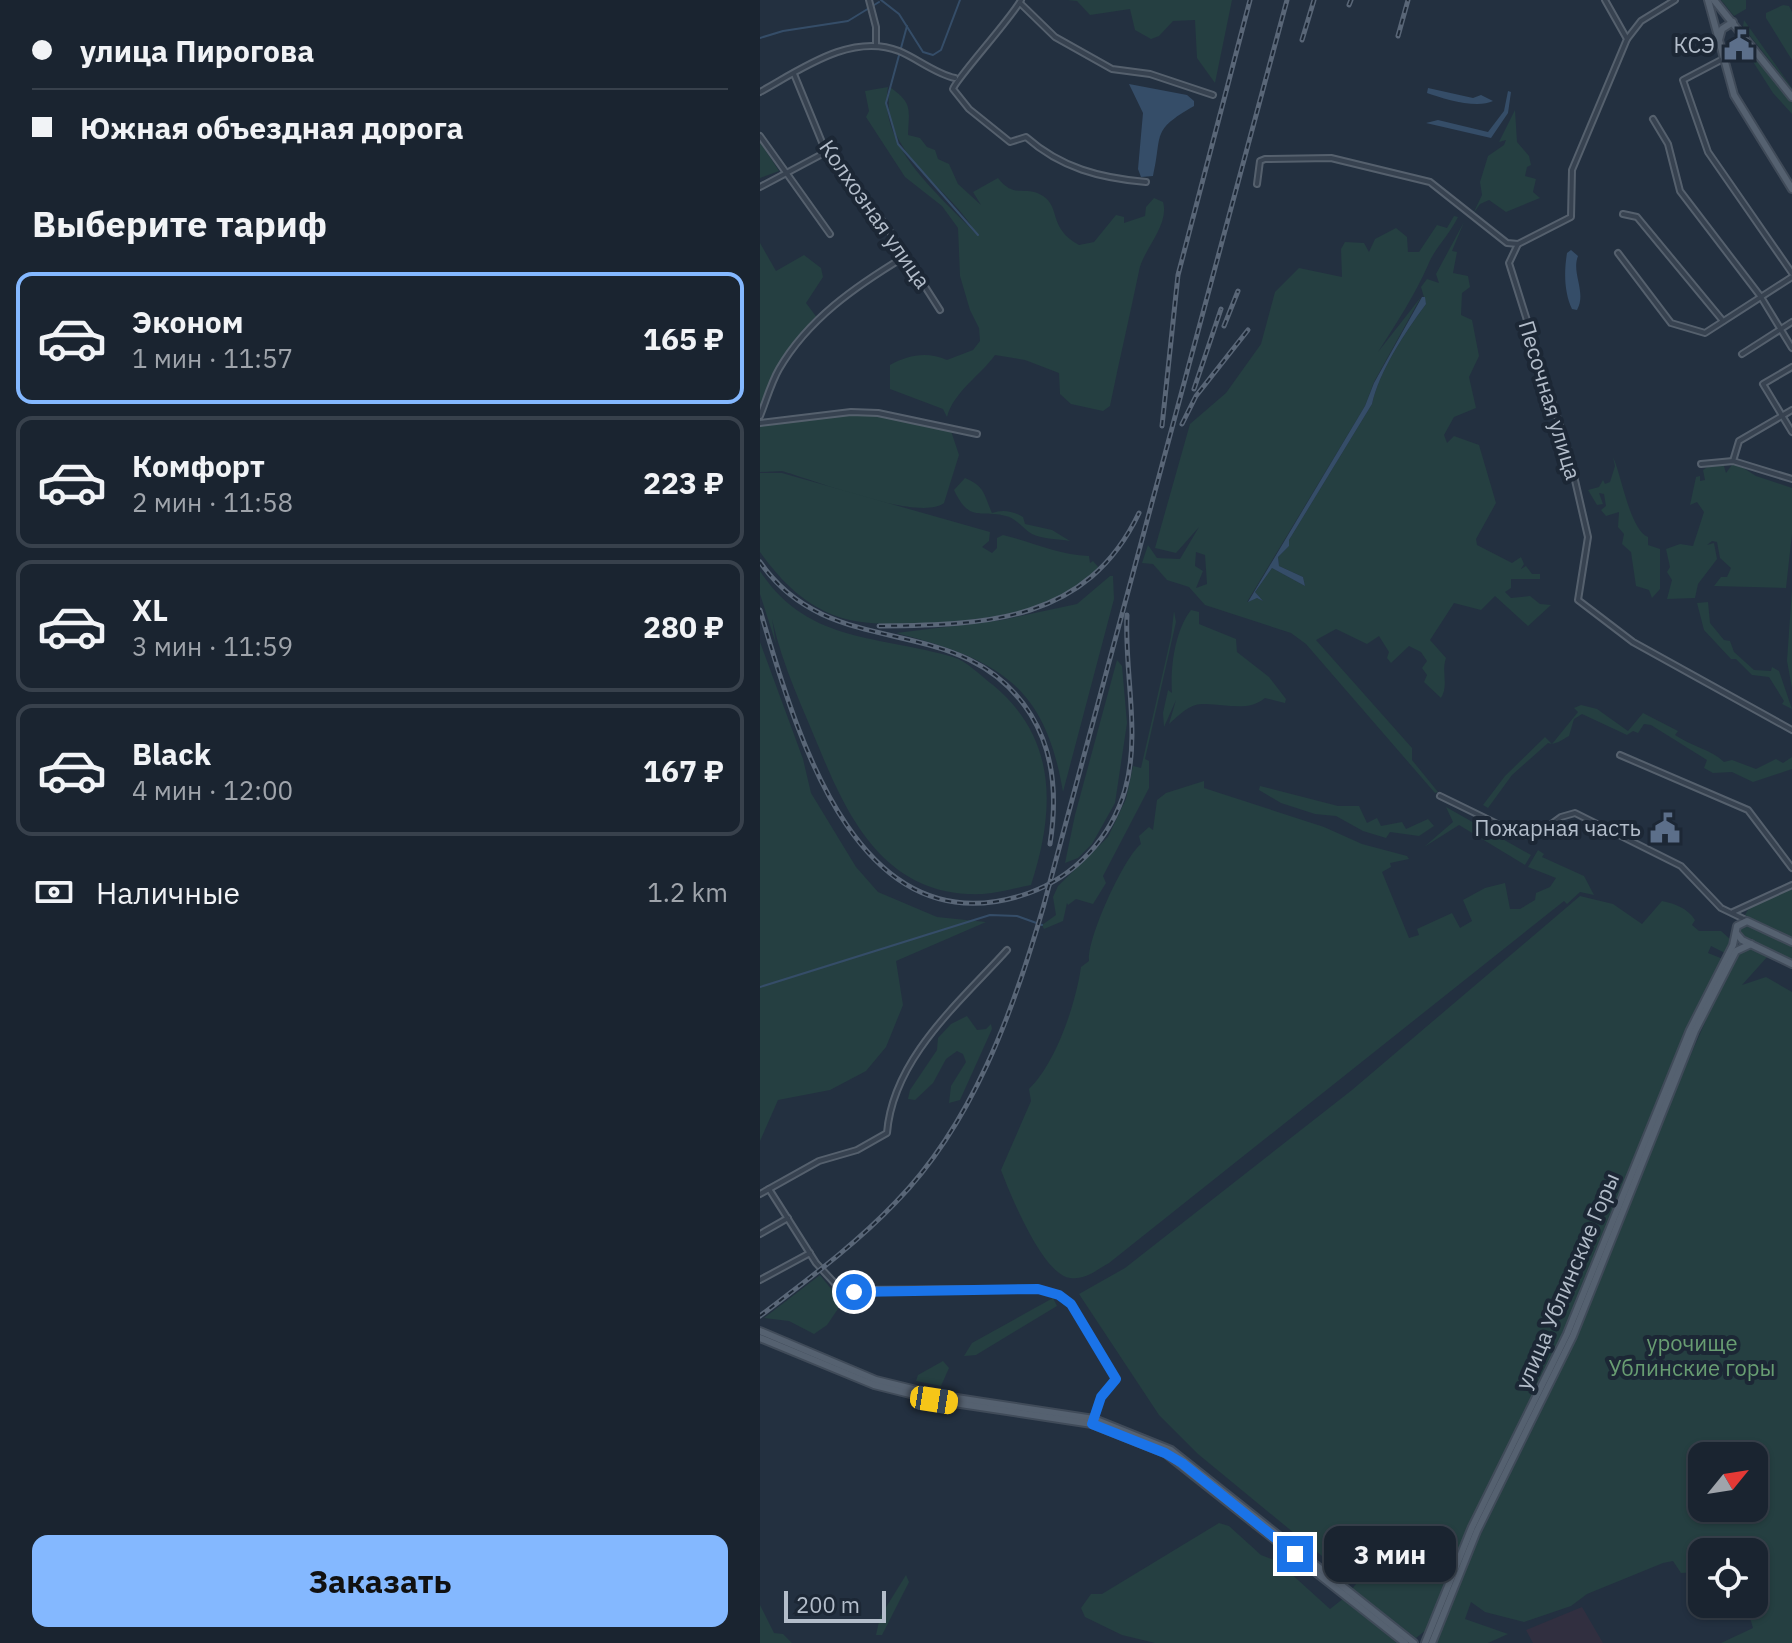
<!DOCTYPE html>
<html lang="ru">
<meta charset="utf-8">
<style>
body{margin:0;font-family:"IBM Plex Sans",sans-serif;background:#27303c;color:#f1f3f6;height:100vh;display:flex;flex-direction:column;font-size:30px;white-space:nowrap}
*{box-sizing:border-box;margin:0}
p{font-size:26px;color:#9fa4ab}
.icon{flex:none;width:44px;height:44px;fill:none;stroke:currentColor;stroke-width:2;stroke-linecap:round;stroke-linejoin:round}
.map{position:relative;flex:1;overflow:hidden}
.panel{display:flex;flex-direction:column;background:#1a2430;width:760px}
.panel>*{flex:none}
.top-card{display:grid;align-content:center;height:176px;padding:0 32px;background:#1a2430}
.needle{width:52px;rotate:60deg}
.fabs{position:absolute;left:928px;top:1442px;display:grid;gap:16px}
.fabs a{display:grid;place-items:center;width:80px;height:80px;border-radius:16px;background:#1a2430;box-shadow:0 2px 6px #0004,0 0 0 2px #38414c;font-size:40px}
.scale{position:absolute;left:24px;bottom:20px;width:102px;box-sizing:border-box;padding-left:8px;border:4px solid #b3bdca;border-top:0;font-size:22px;line-height:28px;white-space:nowrap;color:#b3bdca;-webkit-text-stroke:6px #1c2735;paint-order:stroke}
.end{position:absolute;width:36px;height:36px;margin:-18px;border:10px solid #1a73e8;background:#fff;box-shadow:0 0 0 4px #fff}
.from{border-radius:50%}
.bubble{position:absolute;height:56px;border-radius:16px;background:#1a2430;box-shadow:0 2px 6px #0004,0 0 0 2px #38414c;font-size:26px;font-weight:800;line-height:56px;text-align:center}
.car{position:absolute;width:24px;height:48px;margin:-24px -12px;border-radius:10px;box-shadow:0 0 6px 2px #0007;background:linear-gradient(#f5c518 24%,#345 0 40%,#f5c518 0 76%,#345 0 86%,#f5c518 0)}
.top-card b{display:flex;align-items:center;gap:28px;height:76px;font-size:30px}
.top-card b+b{border-top:2px solid #38414c}
.top-card i{width:20px;height:20px;background:#f1f3f6}
ul{padding:0;list-style:none}
li{display:flex;align-items:center;gap:24px;height:132px;margin:0 16px 12px;padding:0 16px;border:4px solid #38414c;border-radius:16px}
li div{flex:1}
li b{display:block;font-size:30px}
li em{font-style:normal;font-weight:800}
li.on{border-color:#84b8ff}
li>.icon{width:72px;height:72px;stroke-width:1.5}
h2{padding:0 32px;font-size:36px;line-height:96px}
.pay{display:flex;align-items:center;gap:20px;height:88px;padding:0 32px;font-size:30px}
.pay p{margin-inline-start:auto}
.cta{display:flex;gap:16px;margin-top:auto;padding:16px 32px}
.cta a{flex:1;height:92px;border-radius:16px;background:#84b8ff;color:#111;font-size:32px;font-weight:800;line-height:92px;text-align:center}
main{display:flex;flex:1;min-height:0}
.map>svg:first-child{display:block}
.medical{fill:#312f40}
.green{fill:#253f41;fill-rule:evenodd}
.water{fill:#354d68}
.lines{fill:none;stroke-linecap:round;stroke-linejoin:round}
.stream{stroke:#354d68;stroke-width:2}
.minor-casing{stroke:#55606d;stroke-width:8}
.major-casing{stroke:#404b59;stroke-width:10}
.minor{stroke:#374250;stroke-width:4}
.major{stroke:#556170;stroke-width:6}
.rail-casing{stroke:#596677;stroke-width:5}
.rail{stroke:#1c2735;stroke-width:2;stroke-dasharray:6;stroke-linecap:butt}
.route{stroke:#1a73e8;stroke-width:10}
.labels{text-anchor:middle;stroke-width:8;stroke-linejoin:round;paint-order:stroke}
.poi-label{font-size:22px;fill:#b3bdca;stroke:#1c2735;text-anchor:end}
.street-label{font-size:22px;fill:#b3bdca;stroke:#1c2735}
.park-label{font-size:22px;fill:#689d72;stroke:#1c2735}
</style>
<main>
<section class="panel">
<div class="top-card">
<b><i class="from"></i>улица Пирогова</b>
<b><i></i>Южная объездная дорога</b>
</div>
<h2>Выберите тариф</h2>
<ul>
<li class="on"><svg class="icon" aria-label="car" viewBox="0 0 24 24"><path d="M5 17H2v-5l4-1 3-4h7l3 4 3 1v5h-3M9 17h6M6 11h13"/><circle cx="7" cy="17" r="2"/><circle cx="17" cy="17" r="2"/></svg><div><b>Эконом</b><p>1 мин · 11:57</p></div><em>165 ₽</em></li>
<li><svg class="icon" aria-label="car" viewBox="0 0 24 24"><path d="M5 17H2v-5l4-1 3-4h7l3 4 3 1v5h-3M9 17h6M6 11h13"/><circle cx="7" cy="17" r="2"/><circle cx="17" cy="17" r="2"/></svg><div><b>Комфорт</b><p>2 мин · 11:58</p></div><em>223 ₽</em></li>
<li><svg class="icon" aria-label="car" viewBox="0 0 24 24"><path d="M5 17H2v-5l4-1 3-4h7l3 4 3 1v5h-3M9 17h6M6 11h13"/><circle cx="7" cy="17" r="2"/><circle cx="17" cy="17" r="2"/></svg><div><b>XL</b><p>3 мин · 11:59</p></div><em>280 ₽</em></li>
<li><svg class="icon" aria-label="car" viewBox="0 0 24 24"><path d="M5 17H2v-5l4-1 3-4h7l3 4 3 1v5h-3M9 17h6M6 11h13"/><circle cx="7" cy="17" r="2"/><circle cx="17" cy="17" r="2"/></svg><div><b>Black</b><p>4 мин · 12:00</p></div><em>167 ₽</em></li>
</ul>
<div class="pay"><svg class="icon" aria-label="cash" viewBox="0 0 24 24"><path d="M3 7h18v10H3z"/><circle cx="12" cy="12" r="2"/></svg>Наличные<p>1.2 km</p></div>
<div class="cta"><a>Заказать</a></div>
</section>
<div class="map">
<svg width="1032" height="1643" viewBox="0 0 1032 1643">
<rect width="100%" height="100%" fill="#233040"/>
<polygon class="medical" points="822,1607 843,1643 773,1643 766,1630"/>
<g class="green">
<polygon points="307,0 472,0 455,83 437,58 435,20 413,21 399,36 391,39 375,30 370,9 330,15 317,1"/>
<polygon points="961,0 986,0 986,9 974,16"/>
<polygon points="1023,5 1029,6 1032,12 1032,60 1006,18 1006,13"/>
<polygon points="984,20 1032,88 1032,89 983,27"/>
<polygon points="986,44 1032,101 1032,114 1013,93 983,46"/>
<path d="M128,87c-11,59 53,109 89,148 -26,-49 -99,-81 -87,-148 23,17 19,21 18,48l12,3 7,9 8,3 3,9 11,5 9,20 23,21 -8,-13 25,-14c17,22 26,6 45,18 18,12 5,32 36,49l15,-3 22,-27 8,2v6l21,-7 1,-9 8,-9 9,4c7,23 -21,49 -24,69 -9,44 -20,90 -29,135l-7,5 -32,-7 -11,-10 -1,-21 -34,-13 -30,-5c-14,20 -41,36 -48,62l-4,-8 -53,-20v-24c18,-10 37,-14 57,-5l26,-10 7,-9 -1,-13 -9,-18 -10,-34 -2,-48 -16,-22 -37,-29 -39,-60 3,-6 -4,-20z"/>
<polygon points="755,110 757,142 769,156 771,165 767,167 765,176 776,179 773,192 780,198 746,212 729,200 720,204 713,214 722,195 720,182 728,156 744,145 746,140 739,142"/>
<polygon points="0,142 19,171 0,178"/>
<path d="M694,216l4,1c-8,17 -24,32 -30,48 -13,30 -32,59 -50,87l43,-55 -47,85 -9,24 -118,196 10,-4 6,3 -8,-9 17,-24 33,18 -2,-9 -24,-11 -1,-9 11,-11v-6l83,-136c7,-32 33,-72 54,-100l-5,-17 6,-8 12,4 -3,-9 28,-52 -12,29 5,1 -4,21 15,3 2,11 -8,6 -1,22 11,5 7,36 -10,21 7,31 -22,9 -10,18 3,8 7,-7 25,9 17,58 -20,36 1,6 35,18 9,-6 3,7 -3,5 5,-3 6,8h8v5h-29v9l-6,4 6,6 19,-2 10,8 11,1 -23,21 -33,-30 -14,14 -27,-7 -24,37 16,18c-5,14 3,27 -5,40l-17,-16 3,-7 -5,-7 5,-7 -6,-9 -12,-6 -18,17 -4,-5 2,-6 -10,-16 -12,8 -31,-15 -20,11 96,108v12l26,32 -3,1 -129,-149 -15,-11 -86,-28 -16,-18 -22,-7 -14,-16 -11,-1 6,-18 9,13 23,1 19,-32 -23,26 -21,-5 35,-124 36,-31 35,-49 14,-52 24,-24 43,9 -1,-28 4,-7 19,1 5,9 6,-13 21,-11 11,9 1,15h11l18,-27 10,3zM436,552l9,3 2,29 -11,4 7,-17 -8,-5z"/>
<polygon points="0,243 16,271 44,255 61,268 63,277 46,303 58,319 15,370 0,408"/>
<path d="M88,415l44,1 59,15 8,24 -15,48c-25,19 -130,-23 -162,-32l-22,1v-46z"/>
<path d="M853,457c9,20 17,73 35,80v8l12,4v40l-8,9 -3,-8 -13,-4 -5,-34 -9,-8 2,-10 -6,-7 1,-15 -13,4 -5,-6 5,-4 -2,-12 -5,-1 4,11 -6,1 -9,-15 11,-3 4,-7 2,4 5,-2 5,-16z"/>
<polygon points="974,462 996,476 1032,488 1032,534 1026,588 954,586 961,577 967,577 971,568 960,558 957,542 952,541 947,545 954,543 957,559 938,584 935,598 907,599 912,580 907,572 910,567 906,549 920,544 933,546 944,512 937,502 930,505 936,477 940,476 940,481 945,480 943,470 953,463 963,463 966,473"/>
<path d="M0,473h22l208,59 -1,9 -7,6 10,6 5,-5v-10l6,-3c30,7 56,20 86,21l1,7 3,-2 7,8c-20,18 -42,31 -68,39 -42,13 -152,24 -193,9 -35,-12 -58,-36 -79,-65z"/>
<path d="M205,478c20,8 19,17 27,35 11,-4 21,-2 31,4l2,7 27,6 18,11c-12,-2 -27,-2 -38,-7 -9,-5 -16,-16 -26,-18 -25,-7 -36,8 -52,-26z"/>
<path d="M0,571c48,73 119,64 193,86 14,4 28,19 40,28 65,54 62,126 38,200 -16,3 -32,8 -48,9 -92,4 -131,-67 -161,-139 -19,-47 -39,-87 -50,-136l4,25 -16,-50z"/>
<path d="M350,576h3l1,23 -51,193c-18,-108 -66,-133 -167,-159l106,-13 75,-16z"/>
<polygon points="1032,589 1032,688 1027,661"/>
<polygon points="948,602 950,623 964,640 970,641 974,652 994,670 1011,671 1012,667 1019,671 1032,709 1022,704 1024,701 1009,677 992,675 976,659 971,659 944,630 937,603"/>
<path d="M431,610l8,2v12l37,15 1,13 32,25 17,22 -1,4 -20,-5c-18,15 -41,5 -63,6 -13,0 -24,12 -33,20l7,-24 -12,27 -1,-14 5,-23 4,3c-2,-25 3,-63 19,-83z"/>
<polygon points="414,611 416,622 385,759 389,761 389,788 343,876 346,883 333,904 316,899 308,905 307,903 303,921 284,929 282,925 296,915 293,897 298,886 348,837 366,799 373,766 381,768 411,637"/>
<polygon points="0,642 43,759 51,793 96,867 118,892 177,917 226,922 136,961 143,1005 126,1047 106,1071 70,1090 18,1100 0,1141"/>
<polygon points="357,660 362,666 367,723 355,803 332,844 318,858 305,863 315,815"/>
<path d="M821,705l16,4 31,22 15,-18 35,18 -3,4c16,11 37,15 49,27l8,-2 24,9 20,-10 7,4 9,-6v12l-39,13 -21,-10 -19,1 -9,-5 3,-8 -56,-35 -7,-1 -6,9 -5,-2 -6,4 -45,-21 -8,5 -5,17c-6,3 -14,10 -21,7l-36,32 -24,33 -5,-3 22,-29 40,-39 7,7 26,-32 -4,-4z"/>
<path d="M444,781v7l120,39 38,17 45,12 2,3 -19,4 1,4 -9,5 27,66 10,-3 -2,-6 35,-16 8,15 12,-7 -9,-21 22,-12 20,-5 5,26h10l15,-9 1,-7 14,-6 6,-9 -28,-11 10,-17 6,4 -2,3 42,19 10,19 -14,-3 -13,12 -3,-3 -455,362c-13,7 -23,17 -39,15 -27,-3 -60,-84 -69,-108l30,-69 -2,-12c27,-26 47,-86 52,-122l8,-6c-2,-24 36,-105 52,-117l-2,-8 10,-9 4,3 4,-30 9,-7z"/>
<polygon points="500,786 578,806 599,806 607,823 617,818 621,826 642,822 646,829 668,819 674,826 659,836 630,832 626,838 603,831 576,816 555,814 521,803 499,790"/>
<polygon points="686,807 771,855 765,865 699,825 664,847 693,822"/>
<polygon points="1032,889 1032,938 985,915 989,908"/>
<path d="M820,896l33,8 29,20 20,-23c14,3 25,7 33,19l-3,5 7,6h22l10,9 -6,13 -14,-7 -3,7 15,6 -47,95 -116,291 -104,215 -30,70 -10,8 -64,-49 4,-5 -158,-130 -39,-39 -80,-121 46,-26 227,-178z"/>
<polygon points="986,924 1032,946 1032,960 981,936 979,928"/>
<path d="M990,947l18,9 -26,29 24,-8 26,15v651h-71l32,-15 -7,-24h8v-52h-52v20l-21,1 -8,-12 -10,2 -76,31 -16,12 -47,16 -39,-10 -14,-10 -6,17 43,15 -20,9h-53c36,-100 88,-190 132,-286 61,-134 105,-275 172,-406zM942,1456h52v52h-52z"/>
<polygon points="207,1016 217,1030 226,1029 231,1024 232,1029 200,1100 189,1103 191,1086 206,1062 203,1054 197,1051 186,1059 173,1083 155,1100 148,1099 150,1090 177,1050 178,1038 191,1024"/>
<polygon points="60,1275 72,1290 86,1297 67,1325 54,1334 29,1321 4,1318"/>
<polygon points="293,1298 297,1306 216,1355 204,1356 212,1343"/>
<polygon points="183,1361 189,1368 181,1386 156,1381 158,1375"/>
<polygon points="459,1523 469,1526 501,1555 517,1561 570,1609 584,1598 639,1643 395,1643 362,1635 325,1617 321,1608 331,1594 342,1594"/>
<polygon points="146,1575 149,1582 122,1635 116,1635 120,1617"/>
<polygon points="0,1605 14,1633 23,1634 32,1643 0,1643"/>
</g>
<g class="water">
<path d="M369,84l58,11 7,6v5c-44,25 -31,28 -41,70l-12,1 -3,-8 5,-56z"/>
<path d="M668,88l45,10 8,-3 12,6c-16,8 -49,-2 -66,-8z"/>
<polygon points="748,91 751,92 748,113 731,138 666,123 678,120 728,132 744,111"/>
<path d="M811,250l7,6c-7,17 9,36 -1,54l-5,-1c-8,-17 -8,-38 -5,-56z"/>
<path d="M662,297h3l1,7c-21,28 -47,68 -54,100l-83,136v6l-11,11 1,9 24,11 2,9 -33,-18 -17,24 8,9 -6,-3 -9,4 117,-196 9,-23z"/>
</g>
<g class="lines">
<g class="stream">
<polyline points="121,0 139,14 163,52 173,55 181,50 200,0"/>
<polyline points="147,26 126,103 138,144 218,235"/>
<polyline points="0,38 23,31 88,21 119,2"/>
<polyline points="0,987 230,915 257,916 282,925"/>
</g>
<g class="minor-casing">
<g id="minor">
<polyline points="109,0 116,27 116,46"/>
<path d="M261,0c-11,20 -66,80 -68,89l16,20 41,33 16,-5c35,31 74,41 120,45"/>
<polyline points="845,0 867,39 812,170 811,217 758,244 749,263 809,454 828,537 818,600 873,642 1032,730"/>
<polyline points="260,3 295,37 352,69 390,74 453,95"/>
<polyline points="867,39 881,21 915,0"/>
<polyline points="963,59 923,80 948,152 1032,273"/>
<polyline points="34,74 66,152 125,224 180,310"/>
<path d="M0,92c40,-22 91,-60 139,-41 19,8 37,23 56,27"/>
<polyline points="893,119 908,144 920,191 1001,297 1032,348"/>
<polyline points="0,136 70,234"/>
<polyline points="497,184 500,161 505,159 571,158 670,182 747,243 758,244"/>
<polyline points="0,187 66,152"/>
<polyline points="863,214 877,217 963,321"/>
<polyline points="858,253 911,323 945,333 1032,277"/>
<polyline points="982,354 1032,322"/>
<polyline points="1032,367 1003,384 1032,432"/>
<path d="M0,416c6,-15 11,-33 19,-47 29,-50 77,-83 125,-112"/>
<polyline points="0,423 91,412 118,413 217,434"/>
<polyline points="973,461 979,441 1032,410"/>
<polyline points="941,464 973,461 1032,479"/>
<polyline points="860,755 988,810 1032,868"/>
<polyline points="680,796 760,835 775,836 801,817 815,813 921,866 961,908 986,920"/>
<polyline points="973,912 1032,885"/>
<polyline points="9,1189 56,1263 81,1290 278,1289 299,1295 311,1304 356,1379 341,1397 334,1419"/>
<path d="M0,1194l59,-33 38,-11 30,-17c6,-75 73,-131 120,-183"/>
<polyline points="0,1234 28,1218"/>
<polyline points="0,1280 50,1253"/>
</g>
</g>
<g class="major-casing">
<g id="major">
<polyline points="948,0 974,95 1032,189"/>
<polyline points="954,0 1032,97"/>
<polyline points="959,40 962,29 973,22"/>
<polyline points="976,933 982,940 1032,964"/>
<polyline points="0,1331 116,1380 177,1395 334,1419 411,1450 654,1643"/>
<polyline points="0,1338 114,1385 174,1400 332,1424 405,1453 645,1643"/>
<polyline points="665,1643 712,1527 807,1334 930,1030 973,945 977,926 987,921 1032,942"/>
<polyline points="672,1643 717,1531 813,1336 935,1031 976,951 991,944"/>
</g>
</g>
<use href="#minor" class="minor"/>
<use href="#major" class="major"/>
<g class="rail-casing">
<g id="rail">
<polyline points="589,5 591,0"/>
<polyline points="638,36 648,0"/>
<polyline points="542,40 554,0"/>
<polyline points="464,326 478,291"/>
<polyline points="434,389 461,309"/>
<polyline points="422,424 436,396 488,330"/>
<polyline points="402,426 418,275 490,0"/>
<path d="M0,562c71,104 204,45 271,153 24,39 26,85 19,129"/>
<path d="M0,610c36,121 96,344 269,283 46,-17 82,-55 96,-103 16,-56 -1,-118 2,-175"/>
<path d="M119,626c108,-1 208,-4 260,-113"/>
<path d="M0,1316c47,-36 95,-71 136,-114 77,-79 117,-190 147,-294l244,-908"/>
</g>
</g>
<use href="#rail" class="rail"/>
</g>
<g class="lines">
<polyline class="route" points="94,1292 278,1289 299,1295 311,1304 356,1379 341,1397 332,1424 405,1453 422,1463 535,1554"/>
</g>
<defs>
<g id="civic-bare" transform="scale(2.4)"><path d="M-.6-6.5H3V-4.5H.6V-3L4-1V1h2V6H-6V1h2V-1L-.6-3ZM-1.2 2.5V6h2.4V2.5Z" fill="#5c6f8a" stroke="#1c2735" stroke-width="2.5" paint-order="stroke"/></g>
</defs>
<g fill-rule="evenodd">
<use href="#civic-bare" x="979" y="45"/>
<use href="#civic-bare" x="905" y="828"/>
</g>
<g class="labels">
<g class="poi-label">
<text x="955" y="53">КСЭ</text>
<text x="881" y="836">Пожарная часть</text>
</g>
<g class="street-label">
<text transform="translate(115 214) rotate(55)" y="8">Колхозная улица</text>
<text transform="translate(790 400) rotate(73)" y="8">Песочная улица</text>
<text transform="translate(807 1281) rotate(-67)" y="8">улица Ублинские Горы</text>
</g>
<g class="park-label">
<text x="932" y="1351">урочище<tspan x="932" dy="25">Ублинские горы</tspan></text>
</g>
</g>
</svg>
<div class="fabs">
<a><svg class="needle" viewBox="-14 -14 28 28"><path d="M0-13l5 13h-10z" fill="#e53935"/><path d="M0 13l5-13h-10z" fill="#9fa4ab"/></svg></a>
<a><svg class="icon" aria-label="locate" viewBox="0 0 24 24"><circle cx="12" cy="12" r="6"/><path d="M12 2v4M12 18v4M2 12h4M18 12h4"/></svg></a>
</div>
<div class="scale">200 m</div>
<i class="end from" style="left:94px;top:1292px"></i>
<i class="end" style="left:535px;top:1554px"></i>
<div class="bubble" style="left:564px;top:1526px;width:132px">3 мин</div>
<i class="car" style="left:174px;top:1400px;rotate:99deg"></i>
</div>
</main>
